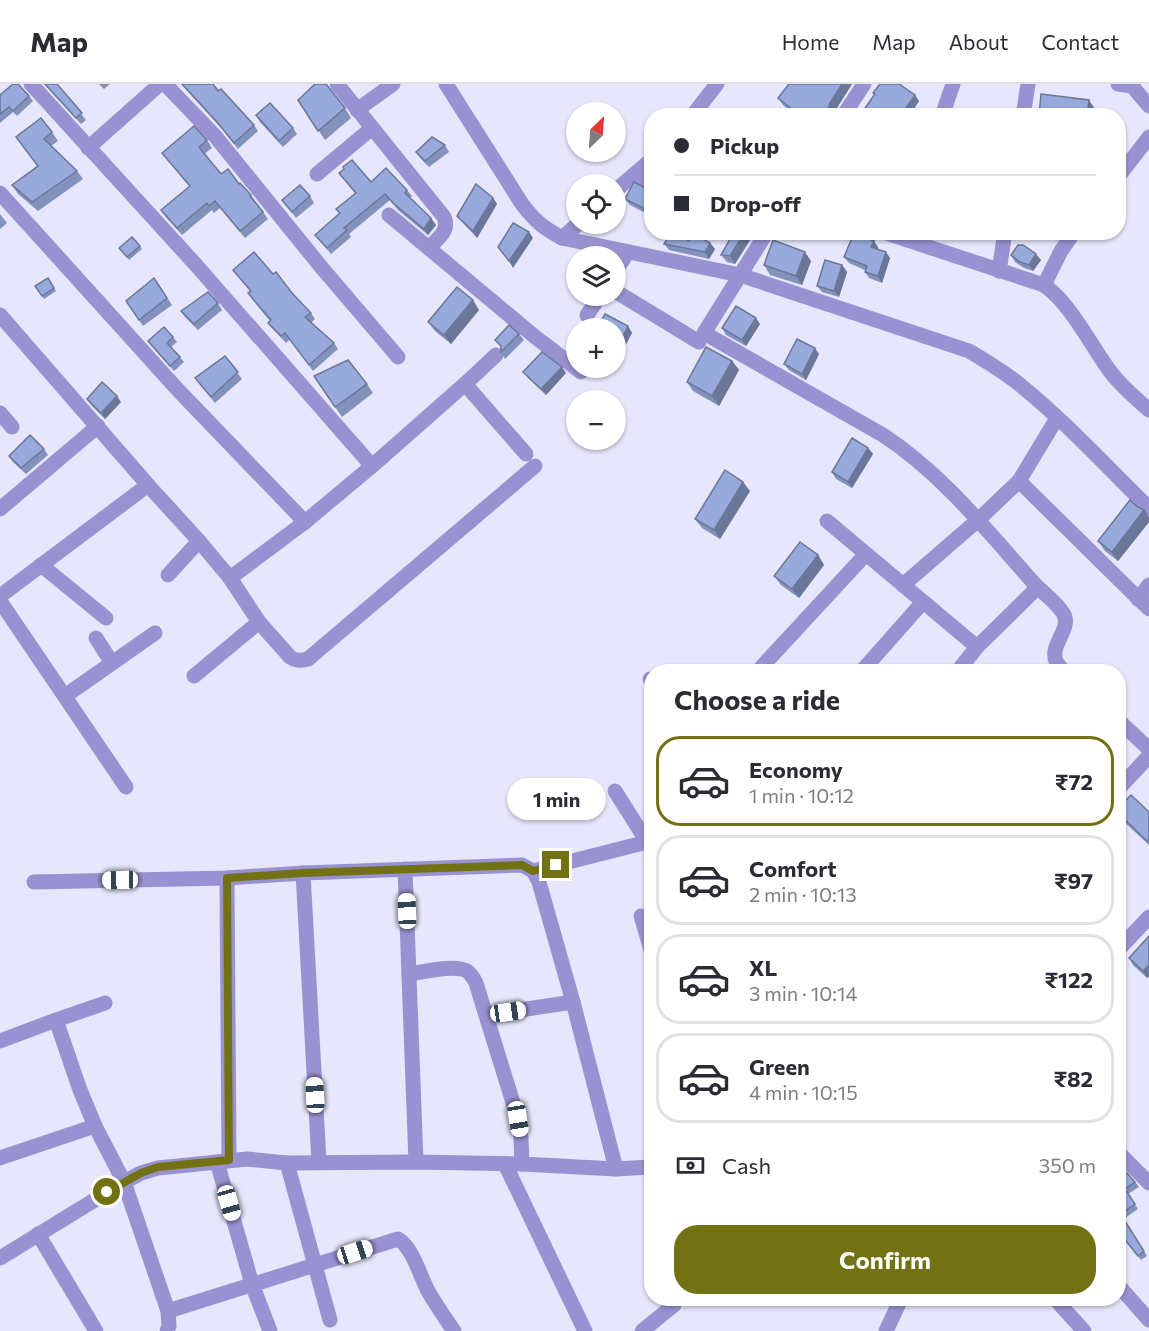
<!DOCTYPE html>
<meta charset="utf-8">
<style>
body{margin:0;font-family:Commissioner,sans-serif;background:#f7f7f7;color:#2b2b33;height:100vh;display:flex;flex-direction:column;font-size:22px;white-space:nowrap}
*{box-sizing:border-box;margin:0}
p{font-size:20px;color:#7c7c81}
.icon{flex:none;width:33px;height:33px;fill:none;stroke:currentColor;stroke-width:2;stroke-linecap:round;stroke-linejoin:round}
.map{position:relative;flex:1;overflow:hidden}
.sheet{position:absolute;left:644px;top:580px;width:482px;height:642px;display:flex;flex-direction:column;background:#fff;border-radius:24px;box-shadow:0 2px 4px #0004}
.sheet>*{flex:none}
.hud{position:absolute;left:644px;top:24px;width:482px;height:132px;border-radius:24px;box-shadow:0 2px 4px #0004;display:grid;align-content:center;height:132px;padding:0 30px;background:#fff}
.needle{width:39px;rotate:25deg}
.tools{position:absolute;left:566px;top:18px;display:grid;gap:12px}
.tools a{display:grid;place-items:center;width:60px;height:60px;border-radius:50%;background:#fff;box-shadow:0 2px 4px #0004;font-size:30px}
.end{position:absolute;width:27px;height:27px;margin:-14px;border:8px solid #727114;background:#fff;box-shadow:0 0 0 3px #fff}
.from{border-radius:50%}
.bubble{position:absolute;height:42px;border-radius:21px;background:#fff;box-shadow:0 2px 4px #0004;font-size:20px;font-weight:700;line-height:42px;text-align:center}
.car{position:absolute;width:18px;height:36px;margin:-18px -9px;border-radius:8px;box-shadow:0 0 4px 2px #0007;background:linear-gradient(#fff 24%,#345 0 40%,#fff 0 76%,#345 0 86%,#fff 0)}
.hud b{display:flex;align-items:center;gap:21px;height:57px;font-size:22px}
.hud b+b{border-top:2px solid #e1e1e2}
.hud i{width:15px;height:15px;background:#2b2b33}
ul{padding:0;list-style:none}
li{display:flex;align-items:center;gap:18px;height:90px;margin:0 12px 9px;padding:0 18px;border:3px solid #e1e1e2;border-radius:24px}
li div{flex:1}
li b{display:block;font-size:22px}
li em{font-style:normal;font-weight:700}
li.selected{border-color:#727114}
li>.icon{width:54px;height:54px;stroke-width:1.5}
h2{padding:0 30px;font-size:27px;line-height:72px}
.pay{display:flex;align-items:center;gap:15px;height:66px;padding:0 30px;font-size:22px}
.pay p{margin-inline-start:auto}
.primary-button{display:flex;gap:12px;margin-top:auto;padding:12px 30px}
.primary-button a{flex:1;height:69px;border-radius:24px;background:#727114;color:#fff;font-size:24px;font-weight:700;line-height:69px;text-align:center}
header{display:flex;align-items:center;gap:36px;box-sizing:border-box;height:84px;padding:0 30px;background:#fff;border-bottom:2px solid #e1e1e2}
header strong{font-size:28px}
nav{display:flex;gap:33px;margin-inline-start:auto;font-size:21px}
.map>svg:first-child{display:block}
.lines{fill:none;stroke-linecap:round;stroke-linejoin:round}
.minor{stroke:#9992d2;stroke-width:15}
.wall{fill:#8292bc}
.shaded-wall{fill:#6a7799}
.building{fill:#97aadb;stroke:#6a7799;stroke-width:1.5}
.route{stroke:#727114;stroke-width:8}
</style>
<header>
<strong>Map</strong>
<nav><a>Home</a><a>Map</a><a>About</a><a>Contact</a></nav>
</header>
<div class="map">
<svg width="1149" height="1247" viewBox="0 0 1149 1247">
<rect width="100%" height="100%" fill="#e7e6fc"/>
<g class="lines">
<g class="minor">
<polyline points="31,0 196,181 372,382 465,300 526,370"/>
<polyline points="165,0 215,52 322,184 398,273"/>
<path d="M337,0l107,133c6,14 -6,21 -15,31"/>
<path d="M446,0l76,120c13,17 20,23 40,34l178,37 229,76c17,10 34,20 50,33 46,37 87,82 130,124"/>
<polyline points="1118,0 1132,2 1149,22"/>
<polyline points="357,26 393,0"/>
<polyline points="692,32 717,0"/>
<polyline points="843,32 864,0"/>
<polyline points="942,32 953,0"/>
<polyline points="1023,32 1028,0"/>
<polyline points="88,64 160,0"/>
<polyline points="317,90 372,44"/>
<polyline points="634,91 651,99"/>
<polyline points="1118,93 1149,53"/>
<polyline points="615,107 651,76"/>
<polyline points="0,109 178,306 305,438"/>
<polyline points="389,131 534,252 581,288"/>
<path d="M767,148l-63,101 179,102c58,38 102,93 148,145 9,11 25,21 32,33 10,15 -14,32 -7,48 2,4 6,8 9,11"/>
<path d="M883,148l161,53c27,19 46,59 65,85 11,15 26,28 40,40"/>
<polyline points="562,154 578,140"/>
<polyline points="999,187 1005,148"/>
<polyline points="615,188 628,168"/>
<polyline points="1044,201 1061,167 1074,148"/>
<polyline points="615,207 699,258"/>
<path d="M0,231l148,170 51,56 31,37 29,44 31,35c6,4 10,4 18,2l227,-193"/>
<polyline points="587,231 600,212"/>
<polyline points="465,300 496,271"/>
<polyline points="0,329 12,343"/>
<polyline points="1019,397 1149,525"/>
<polyline points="0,425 98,342"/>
<polyline points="827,437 977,563"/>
<polyline points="41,481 106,534"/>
<polyline points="168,491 199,457"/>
<polyline points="230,494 305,438 372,382"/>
<polyline points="903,501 978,436 1019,397 1057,334"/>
<polyline points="0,512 148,401"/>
<polyline points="1138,515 1149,501"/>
<polyline points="0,517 126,703"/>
<polyline points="96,554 112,579"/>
<polyline points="757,588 866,470"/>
<polyline points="861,588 923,518"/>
<polyline points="957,588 977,563 1037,504"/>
<polyline points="194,592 259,538"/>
<polyline points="650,595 651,596"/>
<polyline points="65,612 155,549"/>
<polyline points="1118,636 1149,665"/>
<polyline points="1118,705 1149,672"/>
<polyline points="615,707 651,764"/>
<polyline points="405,785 416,1078"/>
<polyline points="533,787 647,758"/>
<polyline points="303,789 319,1078"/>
<polyline points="227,794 229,1076"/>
<polyline points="34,798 227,794 303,789 522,781 533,787 539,798 573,918 616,1085"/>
<polyline points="641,832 651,866"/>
<polyline points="1118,866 1149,833"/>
<path d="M409,890c14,-2 46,-10 58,-3 4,3 7,8 9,12l42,136 3,18 1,27"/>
<polyline points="486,931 573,918"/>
<polyline points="56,936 105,919"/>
<polyline points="0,957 56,936 80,1006 95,1042"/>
<polyline points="1120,1070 1149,1099"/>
<polyline points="0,1074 95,1042 124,1098 168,1227 169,1242 167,1247"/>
<polyline points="217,1078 252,1200 270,1247"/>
<polyline points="287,1079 330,1236"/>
<polyline points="505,1080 585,1247"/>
<polyline points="38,1150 96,1247"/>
<polyline points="0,1174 124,1098 141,1089 158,1084 247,1075 287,1079 416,1078 522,1080 616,1085 651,1083"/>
<polyline points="1118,1201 1149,1236"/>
<polyline points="1055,1215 1084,1247"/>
<path d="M168,1227l230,-72c15,9 22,37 30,52 8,14 17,27 26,40"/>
<polyline points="642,1247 674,1221"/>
<polyline points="886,1247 901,1215"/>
</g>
</g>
<g class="wall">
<polygon points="44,0 57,0 86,36 81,40"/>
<polygon points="99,0 110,0 104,5"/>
<polygon points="181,0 213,0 254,41 258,47 238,65 222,45"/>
<polygon points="789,0 852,0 835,27 833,32 797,32 783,21 778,14"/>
<polygon points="873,9 919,17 909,32 872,32 865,24 874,11"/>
<polygon points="0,11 29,12 33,17 17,32 13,28 0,39"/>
<polygon points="298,16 345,24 351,34 325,56"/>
<polygon points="256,31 293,44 297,50 283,63 260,38"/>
<polygon points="52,48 58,57 51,62 77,87 83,95 38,127 18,110 12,101 37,82 16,53"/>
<polygon points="207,56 212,64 204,70 221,90 239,100 251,111 268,135 245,154 220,124 214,129 212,126 182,151 166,133 161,126 190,103 162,69"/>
<polygon points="445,61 449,68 429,83 421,75 416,68"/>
<polygon points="339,89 407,106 412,112 410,114 436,141 428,151 398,126 390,116 349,150 351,153 331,170 315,151 340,130 355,109"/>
<polygon points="651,107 651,132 630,121 625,115"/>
<polygon points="310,112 314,119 296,134 282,116"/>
<polygon points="493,114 497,120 477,154 462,138 457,132"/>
<polygon points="0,130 7,139 0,145"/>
<polygon points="734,148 755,148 735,180 727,178 721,171"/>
<polygon points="132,153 142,165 129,176 119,164"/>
<polygon points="689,157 710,159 715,165 709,175 669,166 664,160"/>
<polygon points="878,163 878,165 890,174 882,199 869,194 865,188 865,186 849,179 844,173"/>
<polygon points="1011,171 1041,176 1033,187 1024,184 1015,178"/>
<polygon points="811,177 802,201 770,191 764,181"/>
<polygon points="842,181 847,188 839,213 822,208 817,202"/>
<polygon points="233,186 273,190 311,229 315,235 311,239 334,259 338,265 313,287 290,255 286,259 273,245 268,239 270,237 252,215 248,209 250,207"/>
<polygon points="48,194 56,207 44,215 35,202"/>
<polygon points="154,194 172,221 143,242 126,217"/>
<polygon points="218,219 222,226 198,246 185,233 181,227"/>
<polygon points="479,226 451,260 435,247 428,238"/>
<polygon points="760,240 746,262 726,251 722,244"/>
<polygon points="628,242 632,249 624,264 618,261 615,265 615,244"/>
<polygon points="519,250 524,256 505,275 501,268 501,263 495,256"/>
<polygon points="173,253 177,258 171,263 184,278 174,287 148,257"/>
<polygon points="819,270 806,296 789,286 784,280"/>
<polygon points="225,272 242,295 215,319 195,294"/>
<polygon points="732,277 739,286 719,322 693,307 687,298"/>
<polygon points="523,288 566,289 546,311 528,294"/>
<polygon points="314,292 367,300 373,309 342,333"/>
<polygon points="87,315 121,318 105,335 91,321"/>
<polygon points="868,364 873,370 852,404 836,395 832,388"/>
<polygon points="44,365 48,371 26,390 13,378 9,372"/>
<polygon points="750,407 720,455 702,444 695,435"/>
<polygon points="1144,426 1149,433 1149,438 1118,477 1105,467 1098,457"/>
<polygon points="818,471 824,481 799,514 781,501 774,492"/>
<polygon points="1118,724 1149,728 1149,761 1120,734 1118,730"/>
<polygon points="1149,852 1149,892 1147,894 1133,881 1129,874"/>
<polygon points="1118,1096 1135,1098 1139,1103 1128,1110 1138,1125 1125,1134 1126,1135 1125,1136 1147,1172 1141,1176 1126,1158 1125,1159 1118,1148"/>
</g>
<g class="shaded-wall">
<polygon points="842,0 852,0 835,27 833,32 828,32 830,19"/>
<polygon points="915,11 919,17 909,32 903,28"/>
<polygon points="1089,16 1095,25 1094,32 1087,32"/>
<polygon points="1119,59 1125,68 1118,78 1118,62"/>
<polygon points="493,114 497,120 477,154 473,147"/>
<polygon points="431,134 436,141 428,151 424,145"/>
<polygon points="529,148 533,154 513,184 509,177"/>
<polygon points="745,148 755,148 735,180 730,172"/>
<polygon points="874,157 878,163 876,170 871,163"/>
<polygon points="710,159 715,165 709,175 705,168"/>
<polygon points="805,168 811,177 802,201 796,192"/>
<polygon points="886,168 890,174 882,199 878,192"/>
<polygon points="1036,170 1041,176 1033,187 1029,181"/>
<polygon points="842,181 847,188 839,213 834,207"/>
<polygon points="473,216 479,226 451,260 444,251"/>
<polygon points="756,234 760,240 746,262 742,256"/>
<polygon points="628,242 632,249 624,264 620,258"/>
<polygon points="615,256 618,261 615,265"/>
<polygon points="815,264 819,270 806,296 802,290"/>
<polygon points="732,277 739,286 719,322 712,312"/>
<polygon points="562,283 566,289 546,311 541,305"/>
<polygon points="591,284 601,284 595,291 590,285"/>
<polygon points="117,312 121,318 105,335 101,329"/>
<polygon points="868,364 873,370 852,404 848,398"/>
<polygon points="743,398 750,407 720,455 714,446"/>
<polygon points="1144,426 1149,433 1149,438 1118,477 1112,468"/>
<polygon points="818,471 824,481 799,514 792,505"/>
<polygon points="1149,881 1149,892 1147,894 1143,887"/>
</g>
<g class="building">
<polygon points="13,0 18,0 29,12 13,27 9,23 0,30 0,11"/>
<polygon points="45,0 57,0 82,29 76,34"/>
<polygon points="182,0 213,0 218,7 221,5 254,41 234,59 218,39"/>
<polygon points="315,0 326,0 345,24 318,47 298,16"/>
<polygon points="789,0 842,0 830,19 828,25 829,29 828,32 801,32 778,14"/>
<polygon points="880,0 899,0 915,11 903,28 908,32 876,32 865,24 875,10 873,9"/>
<polygon points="1041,10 1089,16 1087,32 1039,32"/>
<polygon points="270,19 293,44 279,57 256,31"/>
<polygon points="958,28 980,31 979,32 957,32"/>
<polygon points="41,34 52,48 44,55 77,87 32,118 12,101 38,82 16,53"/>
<polygon points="194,42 207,56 199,63 221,90 228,85 239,100 240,99 251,111 250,112 263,128 240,147 215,117 209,122 207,119 177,144 161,126 190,102 162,69"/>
<polygon points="432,53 445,61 425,77 416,68"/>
<polygon points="352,76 371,98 386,84 407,106 405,109 431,134 424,145 393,119 385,110 344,144 347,146 327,164 315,151 340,129 336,125 356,109 339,89 344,85 343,83"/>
<polygon points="634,98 651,107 651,128 625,115"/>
<polygon points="476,100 493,114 473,147 457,132"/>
<polygon points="300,101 310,112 292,128 282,116"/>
<polygon points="513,139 529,148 509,177 498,163"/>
<polygon points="671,148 675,148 689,157 693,149 710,159 705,168 664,160"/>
<polygon points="734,148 745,148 730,172 721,171"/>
<polygon points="854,149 874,157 871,163 886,168 878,192 865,188 867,182 844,173"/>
<polygon points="132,153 140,162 127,173 119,164"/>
<polygon points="773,156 805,168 796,192 764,181"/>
<polygon points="1018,161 1023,161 1036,170 1029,181 1020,178 1011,171"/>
<polygon points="254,168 273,190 276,188 292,209 311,229 305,233 334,259 309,281 285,249 281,252 268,239 271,236 248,209 251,207 233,186"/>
<polygon points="825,176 842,181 834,207 817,202"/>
<polygon points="48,194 54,204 42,212 35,202"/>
<polygon points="154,194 167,214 139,236 126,217"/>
<polygon points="457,203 473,216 444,251 428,238"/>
<polygon points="208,208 218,219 194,240 181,227"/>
<polygon points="736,222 756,234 742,256 722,244"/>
<polygon points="605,230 628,242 620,258 615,255 615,244 597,244"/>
<polygon points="509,241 519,250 501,268 501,262 495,256"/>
<polygon points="164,243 173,253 167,259 180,273 170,282 148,257"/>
<polygon points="797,255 815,264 802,290 784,280"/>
<polygon points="706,263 732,277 712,312 687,298"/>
<polygon points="542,268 562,283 541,305 523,288"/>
<polygon points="225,272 238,288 211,313 195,294"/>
<polygon points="348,276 367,300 335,323 314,292"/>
<polygon points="102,298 117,312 101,329 87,315"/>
<polygon points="30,351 44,365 21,384 9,372"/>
<polygon points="852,354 868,364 848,398 832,388"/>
<polygon points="725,386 743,398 714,446 695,435"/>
<polygon points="1130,416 1136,422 1144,426 1112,468 1098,457"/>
<polygon points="800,458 818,471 792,505 774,492"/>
<polygon points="1131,711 1149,728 1149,755 1147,757 1118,729 1118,724"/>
<polygon points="1149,852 1149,881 1143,887 1129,874"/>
<polygon points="1127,1089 1135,1098 1125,1105 1135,1120 1122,1129 1123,1130 1121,1131 1144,1167 1138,1172 1123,1153 1122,1154 1118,1148 1118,1096"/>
</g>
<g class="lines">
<polyline class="route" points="107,1108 141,1089 158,1083 229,1076 227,794 303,789 522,781 533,787 556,781"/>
</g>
</svg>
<div class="tools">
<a><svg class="needle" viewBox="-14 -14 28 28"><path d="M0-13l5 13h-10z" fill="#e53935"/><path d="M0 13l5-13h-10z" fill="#7c7c81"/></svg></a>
<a><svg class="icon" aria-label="locate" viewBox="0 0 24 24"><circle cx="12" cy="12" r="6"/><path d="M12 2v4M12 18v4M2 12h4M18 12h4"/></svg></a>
<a><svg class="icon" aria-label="layers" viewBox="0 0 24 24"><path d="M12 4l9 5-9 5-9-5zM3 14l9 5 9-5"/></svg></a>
<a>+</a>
<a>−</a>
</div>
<i class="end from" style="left:107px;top:1108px"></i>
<i class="end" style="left:556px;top:781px"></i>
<div class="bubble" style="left:507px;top:694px;width:99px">1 min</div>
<i class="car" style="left:120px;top:796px;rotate:269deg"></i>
<i class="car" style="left:407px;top:827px;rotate:358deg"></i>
<i class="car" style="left:508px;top:928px;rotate:82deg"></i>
<i class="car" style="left:315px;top:1011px;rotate:357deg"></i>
<i class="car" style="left:518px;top:1035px;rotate:171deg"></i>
<i class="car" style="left:229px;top:1119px;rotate:164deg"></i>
<i class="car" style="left:355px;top:1168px;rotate:72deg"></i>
<div class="hud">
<b><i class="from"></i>Pickup</b>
<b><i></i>Drop-off</b>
</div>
<section class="sheet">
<h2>Choose a ride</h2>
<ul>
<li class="selected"><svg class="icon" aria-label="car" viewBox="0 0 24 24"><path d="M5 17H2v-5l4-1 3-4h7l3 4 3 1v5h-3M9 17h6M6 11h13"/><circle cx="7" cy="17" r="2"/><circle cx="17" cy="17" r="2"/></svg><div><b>Economy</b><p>1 min · 10:12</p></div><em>₹72</em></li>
<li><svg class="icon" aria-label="car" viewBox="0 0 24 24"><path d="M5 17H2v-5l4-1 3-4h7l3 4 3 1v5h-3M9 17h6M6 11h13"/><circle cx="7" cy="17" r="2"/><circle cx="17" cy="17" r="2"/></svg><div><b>Comfort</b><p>2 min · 10:13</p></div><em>₹97</em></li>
<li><svg class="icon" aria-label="car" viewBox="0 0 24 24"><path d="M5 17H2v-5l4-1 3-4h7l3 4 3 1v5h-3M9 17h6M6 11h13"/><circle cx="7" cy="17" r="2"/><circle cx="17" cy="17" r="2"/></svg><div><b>XL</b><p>3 min · 10:14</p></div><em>₹122</em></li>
<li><svg class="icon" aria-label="car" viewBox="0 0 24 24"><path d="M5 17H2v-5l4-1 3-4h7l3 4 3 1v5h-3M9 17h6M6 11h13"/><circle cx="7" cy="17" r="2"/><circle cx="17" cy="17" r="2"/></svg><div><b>Green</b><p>4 min · 10:15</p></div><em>₹82</em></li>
</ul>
<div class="pay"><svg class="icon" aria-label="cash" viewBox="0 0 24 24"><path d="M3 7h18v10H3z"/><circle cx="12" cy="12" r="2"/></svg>Cash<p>350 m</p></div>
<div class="primary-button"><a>Confirm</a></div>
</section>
</div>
